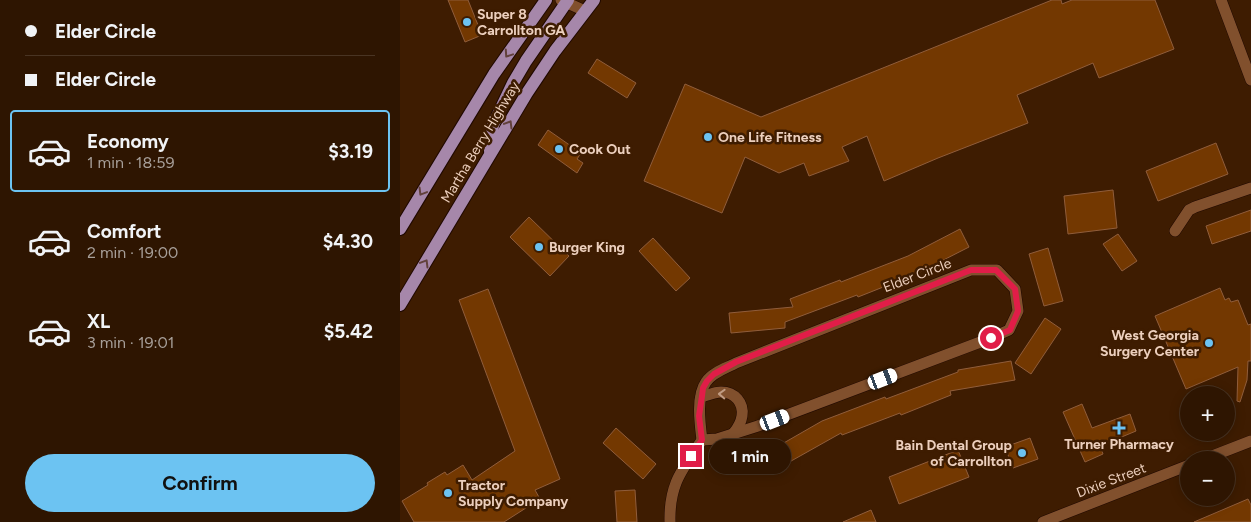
<!DOCTYPE html>
<meta charset="utf-8">
<style>
body{margin:0;font-family:Figtree,sans-serif;background:#361e0b;color:#f1f3f6;height:100vh;display:flex;flex-direction:column;font-size:19px;white-space:nowrap}
*{box-sizing:border-box;margin:0}
p{font-size:16px;color:#a79f99}
.icon{flex:none;width:28px;height:28px;fill:none;stroke:currentColor;stroke-width:2;stroke-linecap:round;stroke-linejoin:round}
.map{position:relative;flex:1;overflow:hidden}
.details{display:flex;flex-direction:column;background:#2e1501;width:400px}
.details>*{flex:none}
.top-card{display:grid;align-content:center;height:110px;padding:0 25px;background:#2e1501}
.buttons{position:absolute;left:780px;top:386px;display:grid;gap:10px}
.buttons a{display:grid;place-items:center;width:55px;height:55px;border-radius:50%;background:#2e1501;box-shadow:0 2px 12px #0003,0 0 0 1px #493423;font-size:25px}
.end{position:absolute;width:22px;height:22px;margin:-11px;border:6px solid #e11d48;background:#fff;box-shadow:0 0 0 2px #fff}
.from{border-radius:50%}
.bubble{position:absolute;height:35px;border-radius:18px;background:#2e1501;box-shadow:0 2px 12px #0003,0 0 0 1px #493423;font-size:16px;font-weight:700;line-height:35px;text-align:center}
.car{position:absolute;width:15px;height:30px;margin:-15px -8px;border-radius:6px;box-shadow:0 0 4px 1px #0007;background:linear-gradient(#fff 24%,#345 0 40%,#fff 0 76%,#345 0 86%,#fff 0)}
.top-card b{display:flex;align-items:center;gap:18px;height:48px;font-size:19px}
.top-card b+b{border-top:1px solid #493423}
.top-card i{width:12px;height:12px;background:#f1f3f6}
ul{padding:0;list-style:none}
li{display:flex;align-items:center;gap:15px;height:82px;margin:0 10px 8px;padding:0 15px;border:2px solid transparent;border-radius:5px}
li div{flex:1}
li b{display:block;font-size:19px}
li em{font-style:normal;font-weight:700}
li.selected{border-color:#6cc3f2}
li>.icon{width:45px;height:45px;stroke-width:1.5}
.cta{display:flex;gap:10px;margin-top:auto;padding:10px 25px}
.cta a{flex:1;height:58px;border-radius:30px;background:#6cc3f2;color:#111;font-size:20px;font-weight:700;line-height:58px;text-align:center}
main{display:flex;flex:1;min-height:0}
.map>svg:first-child{display:block}
.building{fill:#733801;stroke:#905d3b}
.lines{fill:none;stroke-linecap:round;stroke-linejoin:round}
.minor-casing{stroke:#1f0800;stroke-width:12}
.major-casing{stroke:#1f0800;stroke-width:14}
.minor{stroke:#81502d;stroke-width:11}
.major{stroke:#a687aa;stroke-width:12}
.oneway{stroke:#62413c}
.oneway2{stroke:#c19c83}
.route{stroke:#e11d48;stroke-width:6}
.poi-dot{fill:#6cc3f2;stroke:#3e1c01;stroke-width:2}
.labels{text-anchor:middle;stroke-width:5;stroke-linejoin:round;paint-order:stroke}
.poi-label{font-size:14px;font-weight:bold;fill:#eccfbd;stroke:#3e1c01;text-anchor:start}
.street-label{font-size:14px;fill:#eccfbd;stroke:#3e1c01}
</style>
<main>
<section class="details">
<div class="top-card">
<b><i class="from"></i>Elder Circle</b>
<b><i></i>Elder Circle</b>
</div>
<ul>
<li class="selected"><svg class="icon" aria-label="car" viewBox="0 0 24 24"><path d="M5 17H2v-5l4-1 3-4h7l3 4 3 1v5h-3M9 17h6M6 11h13"/><circle cx="7" cy="17" r="2"/><circle cx="17" cy="17" r="2"/></svg><div><b>Economy</b><p>1 min · 18:59</p></div><em>$3.19</em></li>
<li><svg class="icon" aria-label="car" viewBox="0 0 24 24"><path d="M5 17H2v-5l4-1 3-4h7l3 4 3 1v5h-3M9 17h6M6 11h13"/><circle cx="7" cy="17" r="2"/><circle cx="17" cy="17" r="2"/></svg><div><b>Comfort</b><p>2 min · 19:00</p></div><em>$4.30</em></li>
<li><svg class="icon" aria-label="car" viewBox="0 0 24 24"><path d="M5 17H2v-5l4-1 3-4h7l3 4 3 1v5h-3M9 17h6M6 11h13"/><circle cx="7" cy="17" r="2"/><circle cx="17" cy="17" r="2"/></svg><div><b>XL</b><p>3 min · 19:01</p></div><em>$5.42</em></li>
</ul>
<div class="cta"><a>Confirm</a></div>
</section>
<div class="map">
<svg width="851" height="522" viewBox="0 0 851 522">
<rect width="100%" height="100%" fill="#3e1c01"/>
<g class="building">
<polygon points="48,0 68,0 82,35 65,42"/>
<polygon points="652,0 661,0 662,4 672,0 755,0 774,49 699,78 693,63 617,95 628,123 538,158 484,181 467,136 442,147 449,161 409,176 404,163 379,173 345,157 322,213 244,181 285,84 361,117"/>
<polygon points="197,59 236,83 227,98 188,73"/>
<polygon points="148,130 181,153 177,159 183,163 177,173 138,145"/>
<polygon points="816,143 828,174 758,201 746,171"/>
<polygon points="713,190 717,228 668,234 664,196"/>
<polygon points="851,210 851,231 812,244 806,226"/>
<polygon points="129,217 169,256 150,276 110,237"/>
<polygon points="560,229 569,247 516,274 458,297 457,295 385,322 385,328 331,333 329,313 393,307 390,299 440,280 441,282 508,256"/>
<polygon points="718,234 737,261 722,271 703,244"/>
<polygon points="253,238 290,278 276,291 239,251"/>
<polygon points="648,248 663,301 644,306 629,254"/>
<polygon points="820,288 825,300 829,298 831,302 838,300 848,325 851,324 851,361 848,361 847,380 840,402 837,401 838,367 786,389 755,316"/>
<polygon points="88,289 160,479 135,490 140,499 104,522 14,522 2,501 28,485 27,483 45,472 47,475 63,465 72,480 115,451 59,300"/>
<polygon points="645,318 661,329 631,374 615,363"/>
<polygon points="611,361 615,380 550,391 551,395 501,415 500,413 442,435 441,433 384,465 375,448 422,421 485,397 486,399 558,372 558,370"/>
<polygon points="682,404 692,428 730,414 736,431 700,446 703,454 685,462 663,412"/>
<polygon points="216,428 256,464 243,479 203,443"/>
<polygon points="630,438 638,459 613,468 605,447"/>
<polygon points="558,450 569,477 499,504 489,477"/>
<polygon points="235,490 237,522 217,522 215,491"/>
<polygon points="848,499 851,505 851,522 794,522"/>
<polygon points="471,510 476,522 443,522"/>
</g>
<g class="lines">
<g class="minor-casing">
<g id="minor">
<polyline points="161,0 185,11"/>
<polyline points="821,0 851,80"/>
<polyline points="775,231 789,210 795,207 851,188"/>
<path d="M571,270h26l18,19 3,22 -9,19 -18,8 -233,88 -41,13 -15,1c-2,-16 -6,-44 4,-58 7,-10 21,-14 30,-19z"/>
<path d="M301,397c7,-2 14,-5 20,-5 14,0 23,11 21,24 -1,7 -5,13 -9,18"/>
<polyline points="802,460 851,441"/>
<path d="M270,522c-1,-38 12,-52 32,-82"/>
<polyline points="643,522 789,465"/>
</g>
</g>
<g class="major-casing">
<g id="major">
<polyline points="90,151 93,125 113,83 126,61 168,0"/>
<polyline points="0,229 94,74 146,0"/>
<polyline points="0,305 127,93 155,51 194,0"/>
</g>
</g>
<use href="#minor" class="minor"/>
<use href="#major" class="major"/>
</g>
<defs><path id="oneway-chevron" d="M-2-3.5L2.5 0L-2 3.5" fill="none" stroke-width="1.6" stroke-linecap="round" stroke-linejoin="round" transform="scale(1.25)"/></defs>
<g class="oneway">
<use href="#oneway-chevron" transform="translate(108 54) rotate(124)"/>
<use href="#oneway-chevron" transform="translate(109 124) rotate(-59)"/>
<use href="#oneway-chevron" transform="translate(22 192) rotate(121)"/>
<use href="#oneway-chevron" transform="translate(25 263) rotate(-59)"/>
</g>
<use class="oneway2" href="#oneway-chevron" transform="translate(322 394) rotate(-178)"/>
<g class="lines">
<polyline class="route" points="291,456 302,440 299,416 302,396 303,388 307,381 314,374 336,362 571,270 596,270 615,289 618,311 610,330 591,338"/>
</g>
<g class="poi-dot">
<circle cx="67" cy="22" r="5"/>
<circle cx="308" cy="137" r="5"/>
<circle cx="159" cy="149" r="5"/>
<circle cx="139" cy="247" r="5"/>
<circle cx="809" cy="343" r="5"/>
<path d="M716.5 420.5h5v5h5v5h-5v5h-5v-5h-5v-5h5z"/>
<circle cx="622" cy="453" r="5"/>
<circle cx="48" cy="493" r="5"/>
</g>
<g class="labels">
<g class="poi-label">
<text x="77" y="19">Super 8<tspan x="77" dy="16">Carrollton GA</tspan></text>
<text x="318" y="142">One Life Fitness</text>
<text x="169" y="154">Cook Out</text>
<text x="149" y="252">Burger King</text>
<text x="799" y="340" text-anchor="end">West Georgia<tspan x="799" dy="16">Surgery Center</tspan></text>
<text x="719" y="449" text-anchor="middle">Turner Pharmacy</text>
<text x="612" y="450" text-anchor="end">Bain Dental Group<tspan x="612" dy="16">of Carrollton</tspan></text>
<text x="58" y="490">Tractor<tspan x="58" dy="16">Supply Company</tspan></text>
</g>
<g class="street-label">
<text transform="translate(80 142) rotate(-59)" y="5">Martha Berry Highway</text>
<text transform="translate(517 275) rotate(-21)" y="5">Elder Circle</text>
<text transform="translate(711 480) rotate(-21)" y="5">Dixie Street</text>
</g>
</g>
</svg>
<div class="buttons">
<a>+</a>
<a>−</a>
</div>
<i class="end from" style="left:591px;top:338px"></i>
<i class="end" style="left:291px;top:456px"></i>
<div class="bubble" style="left:309px;top:439px;width:82px">1 min</div>
<i class="car" style="left:483px;top:379px;rotate:69deg"></i>
<i class="car" style="left:375px;top:420px;rotate:69deg"></i>
</div>
</main>
